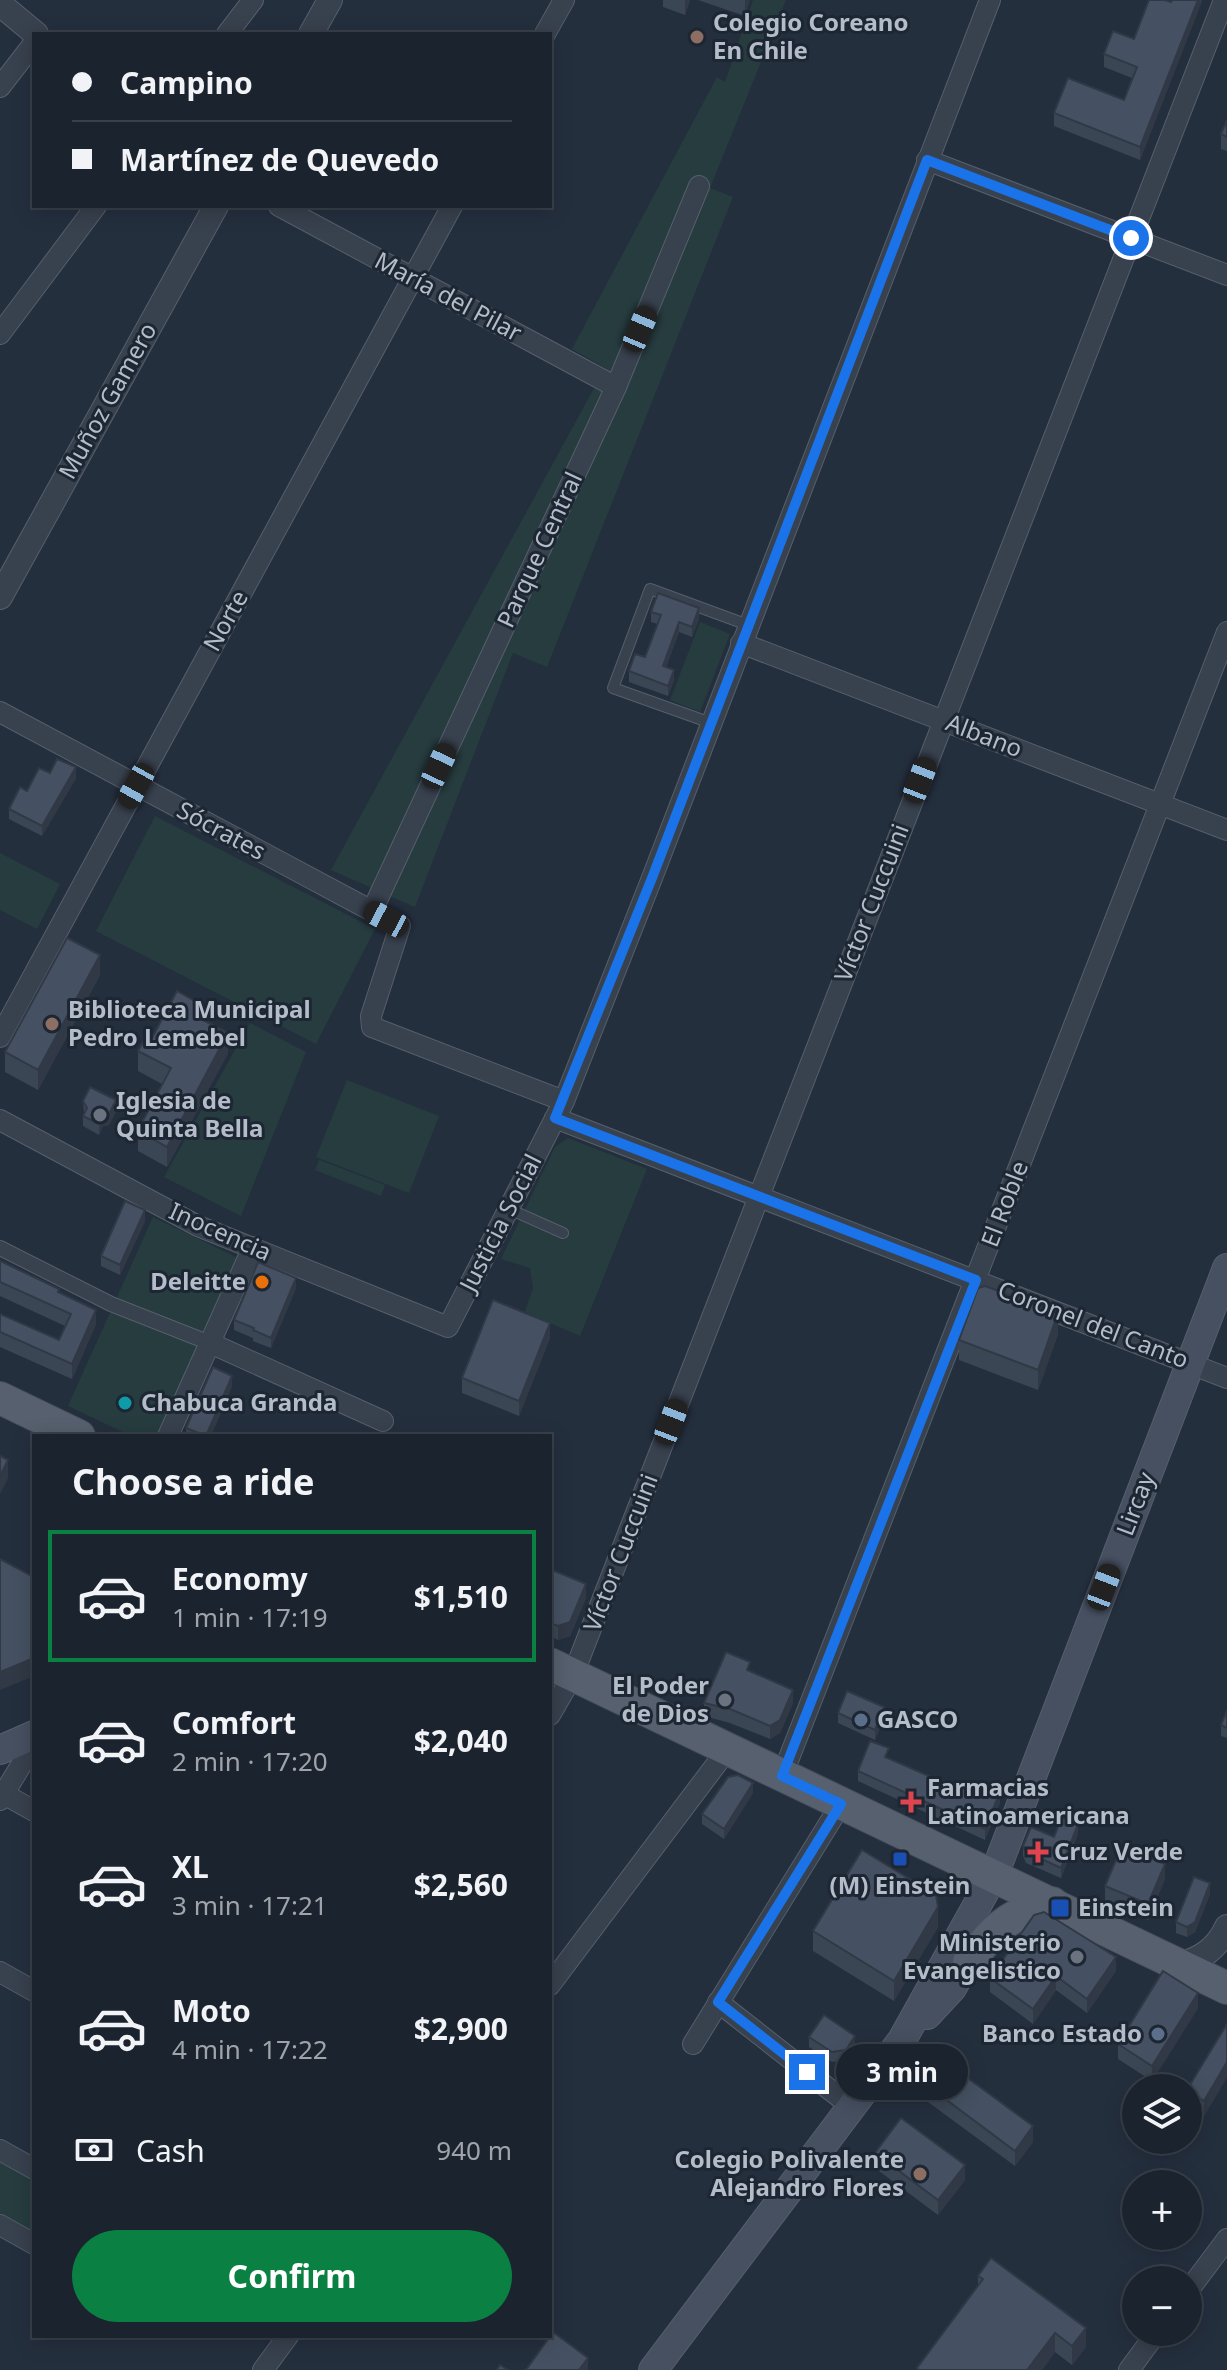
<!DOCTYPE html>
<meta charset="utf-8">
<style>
body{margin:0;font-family:"Noto Sans",sans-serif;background:#282f3a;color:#f1f3f6;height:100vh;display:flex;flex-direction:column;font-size:30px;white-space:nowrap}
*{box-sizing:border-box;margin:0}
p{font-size:26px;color:#a0a4aa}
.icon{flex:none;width:44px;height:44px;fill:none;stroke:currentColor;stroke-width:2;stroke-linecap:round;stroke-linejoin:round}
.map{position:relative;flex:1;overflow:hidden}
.panel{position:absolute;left:32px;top:1434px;width:520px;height:904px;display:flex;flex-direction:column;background:#1b232e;border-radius:0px;box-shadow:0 4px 20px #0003,0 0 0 2px #39404a}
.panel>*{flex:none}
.top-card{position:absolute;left:32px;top:32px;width:520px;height:176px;border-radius:0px;box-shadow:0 4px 20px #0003,0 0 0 2px #39404a;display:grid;align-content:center;height:176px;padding:0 40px;background:#1b232e}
.fabs{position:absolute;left:1122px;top:2074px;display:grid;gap:16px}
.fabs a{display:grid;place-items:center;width:80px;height:80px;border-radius:50%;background:#1b232e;box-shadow:0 4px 20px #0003,0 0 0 2px #39404a;font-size:40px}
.end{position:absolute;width:36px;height:36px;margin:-18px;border:10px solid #1a73e8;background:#fff;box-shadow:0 0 0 4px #fff}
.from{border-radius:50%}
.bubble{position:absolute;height:56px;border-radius:28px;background:#1b232e;box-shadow:0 4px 20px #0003,0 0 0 2px #39404a;font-size:26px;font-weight:700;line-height:56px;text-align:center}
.car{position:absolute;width:24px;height:48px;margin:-24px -12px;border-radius:10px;box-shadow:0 0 6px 2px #0007;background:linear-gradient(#222 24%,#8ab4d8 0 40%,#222 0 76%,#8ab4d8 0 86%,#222 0)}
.top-card b{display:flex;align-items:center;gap:28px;height:76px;font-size:30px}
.top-card b+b{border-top:2px solid #39404a}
.top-card i{width:20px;height:20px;background:#f1f3f6}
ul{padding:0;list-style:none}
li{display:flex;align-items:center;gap:24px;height:132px;margin:0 16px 12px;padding:0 24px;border:4px solid transparent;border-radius:0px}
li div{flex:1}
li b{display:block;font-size:30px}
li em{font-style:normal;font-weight:700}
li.active{border-color:#0b8043}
li>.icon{width:72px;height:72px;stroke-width:1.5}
h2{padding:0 40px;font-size:36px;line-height:96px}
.pay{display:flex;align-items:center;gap:20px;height:88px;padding:0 40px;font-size:30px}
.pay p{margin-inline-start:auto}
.action{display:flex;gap:16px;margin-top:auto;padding:16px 40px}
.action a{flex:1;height:92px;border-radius:48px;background:#0b8043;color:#fff;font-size:32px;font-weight:700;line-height:92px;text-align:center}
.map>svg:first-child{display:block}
.green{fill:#263c3f}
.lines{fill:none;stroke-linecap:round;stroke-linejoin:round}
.service-casing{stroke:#565f6c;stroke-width:12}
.pedestrian-casing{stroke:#565f6c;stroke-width:16}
.minor-casing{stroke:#565f6c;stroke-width:22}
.tertiary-casing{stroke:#565f6c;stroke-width:26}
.secondary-casing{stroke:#565f6c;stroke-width:30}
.primary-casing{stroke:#414a57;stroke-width:34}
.service{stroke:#38414e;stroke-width:10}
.pedestrian{stroke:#38414e;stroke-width:14}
.minor{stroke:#38414e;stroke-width:20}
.tertiary{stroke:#38414e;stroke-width:24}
.secondary{stroke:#465061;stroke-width:28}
.primary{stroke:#56606e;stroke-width:32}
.wall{fill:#3b4654}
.shaded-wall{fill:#303945}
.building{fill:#455162;stroke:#303945;stroke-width:2}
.route{stroke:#1a73e8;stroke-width:10}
.education-dot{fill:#8d6e63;stroke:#1d2633;stroke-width:3}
.worship-dot{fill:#6b7280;stroke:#1d2633;stroke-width:3}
.food-dot{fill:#e8710a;stroke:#1d2633;stroke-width:3}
.culture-dot{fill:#0f9aa8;stroke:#1d2633;stroke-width:3}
.service-dot{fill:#5c6f8a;stroke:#1d2633;stroke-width:3}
.health-dot{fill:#e0444e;stroke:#1d2633;stroke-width:3}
.transit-dot{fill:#1a4fb4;stroke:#1d2633;stroke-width:3}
.labels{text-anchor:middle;stroke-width:6;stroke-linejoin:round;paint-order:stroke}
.poi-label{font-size:24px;font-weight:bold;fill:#b4bcc9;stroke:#1d2633;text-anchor:start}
.street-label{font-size:24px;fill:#b4bcc9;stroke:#1d2633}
</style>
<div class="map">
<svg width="1227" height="2370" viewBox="0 0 1227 2370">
<rect width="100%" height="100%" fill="#242f3e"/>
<g class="green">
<polygon points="753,0 786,0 710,188 733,197 547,667 513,653 415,907 331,870 605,368 572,349 717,77 725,82"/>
<polygon points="700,622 730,634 700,712 670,700"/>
<polygon points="155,816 375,929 316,1044 96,931"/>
<polygon points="0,853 60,884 37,929 0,910"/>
<polygon points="250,1023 306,1052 241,1216 164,1177"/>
<polygon points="347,1080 439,1116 409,1193 316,1157"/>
<polygon points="568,1138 647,1169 580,1336 525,1312 533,1288 530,1268 501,1259 555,1147"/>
<polygon points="319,1160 385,1185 381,1196 315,1170"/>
<polygon points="153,1217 236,1257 237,1263 157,1436 131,1436 68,1406"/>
<polygon points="0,2155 34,2174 34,2232 0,2213"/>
</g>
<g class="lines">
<g class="service-casing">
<g id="service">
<polyline points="711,723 613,688 650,589 748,625"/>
<polyline points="509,1209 563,1233"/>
</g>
</g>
<g class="pedestrian-casing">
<polyline id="pedestrian" points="0,1248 111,1304 210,1343"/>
</g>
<g class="minor-casing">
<g id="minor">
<polyline points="227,34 253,0"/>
<polyline points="545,34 564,0"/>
<polyline points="0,87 34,43"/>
<polyline points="927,160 1227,275"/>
<polyline points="279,206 616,387"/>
<polyline points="0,334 96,206"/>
<polyline points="741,643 1227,830"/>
<polyline points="0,712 400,926 371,1016 372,1027 564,1101"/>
<polyline points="372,911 616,387 699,186"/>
<polyline points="0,1037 452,206"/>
<polyline points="555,1118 1227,1378"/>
<polyline points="0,1120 198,1226 448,1327 564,1101 652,878 990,0"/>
<polyline points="210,1343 383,1421"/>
<polyline points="168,1436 253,1247"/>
<polyline points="550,1715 573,1675 1224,0"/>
<polyline points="782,1776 1227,632"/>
<polyline points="4,1794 34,1811"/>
<polyline points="0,1800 34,1744"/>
<polyline points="0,1972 34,1991"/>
<polyline points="550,1985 727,1750"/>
<polyline points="718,2002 852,2107"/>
<polyline points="693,2044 841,1804"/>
<polyline points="0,2150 34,2169"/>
<polyline points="0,2225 34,2244"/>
<polyline points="1188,2291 1227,2239"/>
<polyline points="263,2370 288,2336"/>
<polyline points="1129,2370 1157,2332"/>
</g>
</g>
<g class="tertiary-casing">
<g id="tertiary">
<polyline points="0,4 36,34"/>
<polyline points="311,34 330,0"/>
<polyline points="0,597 216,206"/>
<path d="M1179,1965c22,-6 38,-16 48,-38"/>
</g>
</g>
<g class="secondary-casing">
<g id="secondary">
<polyline points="0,1750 34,1735"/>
<polyline points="927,2015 952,1988 978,1942"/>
<polyline points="653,2370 902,2040 994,1875 1227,1268"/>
</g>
</g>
<g class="primary-casing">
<g id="primary">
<polyline points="0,1398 79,1436"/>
<polyline points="550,1664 1227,1988"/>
<path d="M969,1962c25,-34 41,-49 83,-59"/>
</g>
</g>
<use href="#service" class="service"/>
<use href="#pedestrian" class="pedestrian"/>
<use href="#minor" class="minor"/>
<use href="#tertiary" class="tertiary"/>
<use href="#secondary" class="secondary"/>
<use href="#primary" class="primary"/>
</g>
<g class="wall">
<polygon points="663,0 690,0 685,15 663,7"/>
<polygon points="698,0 750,0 745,16"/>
<polygon points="1202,0 1140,160 1054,126 1054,113 1124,100 1132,78 1104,67 1104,54 1134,39 1171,2"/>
<polygon points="1227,120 1227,151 1221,149 1221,134"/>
<polygon points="651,612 699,619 692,637 679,632 666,667 674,680 668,696 629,682 629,671 645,657 658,624 651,622"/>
<polygon points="50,773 76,778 42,836 9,819 9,809 27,791"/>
<polygon points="100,975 38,1090 5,1072 5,1052"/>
<polygon points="207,1022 228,1053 167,1167 138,1151 138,1130 162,1084 138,1071 138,1051 152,1038"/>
<polygon points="83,1101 116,1111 109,1125 103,1126 99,1135 83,1126 83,1116 84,1113"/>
<polygon points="145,1221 120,1275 101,1266 101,1256"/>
<polygon points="0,1261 59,1293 96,1324 72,1379 0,1347 0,1314 59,1340 65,1326 0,1296"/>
<polygon points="296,1288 271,1348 253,1341 253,1338 234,1330 234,1320"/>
<polygon points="1058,1334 1038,1390 959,1360 959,1340"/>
<polygon points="550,1338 519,1416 462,1393 462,1378"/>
<polygon points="232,1386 211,1436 186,1436 186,1428"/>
<polygon points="550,1569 586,1598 570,1636 558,1640 550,1636"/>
<polygon points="750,1671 793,1703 780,1733 770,1739 730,1723 704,1716 704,1703"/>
<polygon points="1227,1710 1227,1738 1221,1736 1221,1725"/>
<polygon points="838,1713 884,1718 875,1740 838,1723"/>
<polygon points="858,1771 961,1790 1000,1803 985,1840 858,1781"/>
<polygon points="753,1793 724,1839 702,1824 702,1814"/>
<polygon points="1078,1834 1061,1878 1026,1863 1023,1856 1023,1846 1054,1837"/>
<polygon points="1165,1879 1148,1920 1105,1901 1105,1886"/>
<polygon points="1210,1894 1195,1932 1187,1937 1176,1933 1176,1922"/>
<polygon points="938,1927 894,2001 813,1951 813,1931"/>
<polygon points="1116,1971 1087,2013 1056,1990 1033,2024 990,1992 990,1978"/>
<polygon points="1198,2008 1152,2081 1118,2059 1118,2044"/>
<polygon points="1227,2024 1227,2077 1204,2116 1188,2106 1188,2088"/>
<polygon points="809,2037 855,2047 846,2060 832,2062 809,2047"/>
<polygon points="928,2086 1033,2142 1015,2166 928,2102"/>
<polygon points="875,2153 965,2180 938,2215 875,2168"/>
<polygon points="978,2276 1086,2347 1072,2365 1055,2352 1042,2370 917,2370 917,2368 978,2286"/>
</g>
<g class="shaded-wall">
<polygon points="685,0 690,0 685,15"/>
<polygon points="745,0 750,0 745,16"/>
<polygon points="1198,0 1202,0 1202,2 1140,160 1140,147"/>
<polygon points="699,608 699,619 692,637 692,627"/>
<polygon points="679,622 679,632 663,676 663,666"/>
<polygon points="674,670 674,680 668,696 668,686"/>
<polygon points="76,767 76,778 42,836 42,826"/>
<polygon points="100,955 100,975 38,1090 38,1070"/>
<polygon points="207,1008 207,1028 201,1019"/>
<polygon points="228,1033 228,1053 167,1167 167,1147"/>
<polygon points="116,1100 116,1111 109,1125 103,1126 99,1135 99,1124 103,1116"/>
<polygon points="145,1210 145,1221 120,1275 120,1265"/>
<polygon points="296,1278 296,1288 271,1348 271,1338"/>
<polygon points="96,1310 96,1324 72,1379 72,1364"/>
<polygon points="1058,1313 1058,1334 1038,1390 1038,1370"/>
<polygon points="550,1323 550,1338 519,1416 519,1401"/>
<polygon points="232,1376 232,1386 211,1436 206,1436"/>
<polygon points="8,1460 8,1478 0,1494 0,1476"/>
<polygon points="586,1584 586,1598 570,1636 558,1640 558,1626"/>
<polygon points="34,1658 34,1676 0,1690 0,1672"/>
<polygon points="793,1690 793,1703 780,1733 770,1739 770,1726"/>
<polygon points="884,1707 884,1718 875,1740 875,1730"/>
<polygon points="753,1783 753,1793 724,1839 724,1829"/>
<polygon points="1000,1792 1000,1803 985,1840 985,1829"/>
<polygon points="1078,1824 1078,1834 1061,1878 1061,1868"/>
<polygon points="1165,1864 1165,1879 1148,1920 1148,1904"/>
<polygon points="1210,1883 1210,1894 1195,1932 1187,1937 1187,1927"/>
<polygon points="938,1907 938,1927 894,2001 894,1981"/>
<polygon points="1116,1957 1116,1971 1087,2013 1087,1999"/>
<polygon points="1056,1976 1056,1990 1033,2024 1033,2009"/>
<polygon points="1198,1993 1198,2008 1152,2081 1152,2066"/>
<polygon points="855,2036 855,2047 846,2060 846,2050"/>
<polygon points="1227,2062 1227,2077 1204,2116 1204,2101"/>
<polygon points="1033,2126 1033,2142 1015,2166 1015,2151"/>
<polygon points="965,2165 965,2180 938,2215 938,2200"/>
<polygon points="1086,2328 1086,2347 1072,2365 1072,2346"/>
<polygon points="1055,2333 1055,2352 1042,2370 1027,2370"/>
<polygon points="588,2358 588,2370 579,2370"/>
</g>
<g class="building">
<polygon points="1149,0 1165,0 1171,2 1172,0 1198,0 1140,147 1054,113 1068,78 1124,100 1137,67 1104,54 1113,31 1134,39"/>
<polygon points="1227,120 1227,137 1221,134"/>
<polygon points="658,593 699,608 692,627 679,622 663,666 674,670 668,686 629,671 635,654 645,657 661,615 651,612"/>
<polygon points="57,759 76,767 42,826 9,809 20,787 27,791 39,768 50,773"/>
<polygon points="67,938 100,955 38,1070 5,1052"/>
<polygon points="177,991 207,1008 201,1019 228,1033 167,1147 138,1130 171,1068 138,1051 147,1035 152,1038"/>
<polygon points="90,1087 116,1100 109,1114 103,1116 99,1124 83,1116 87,1108 83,1101"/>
<polygon points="125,1201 145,1210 120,1265 101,1256"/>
<polygon points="0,1261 59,1289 58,1292 96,1310 72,1364 0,1332 0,1314 59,1340 71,1314 0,1282"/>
<polygon points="258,1262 296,1278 271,1338 253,1330 254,1328 234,1320"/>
<polygon points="985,1286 1058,1313 1038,1370 959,1340 978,1288"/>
<polygon points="493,1300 550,1323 519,1401 462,1378"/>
<polygon points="213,1367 232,1376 206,1436 186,1428"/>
<polygon points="0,1456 8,1460 0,1476"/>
<polygon points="0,1559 34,1577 34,1658 0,1672"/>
<polygon points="550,1569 586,1584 570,1622 558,1626 550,1623"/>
<polygon points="726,1652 750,1662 747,1670 793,1690 780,1720 770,1726 730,1709 704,1703"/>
<polygon points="847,1691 884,1707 875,1730 838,1713"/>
<polygon points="1227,1710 1227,1728 1221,1725"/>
<polygon points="870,1741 889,1748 885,1757 961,1790 965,1783 980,1789 982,1785 1000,1792 985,1829 858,1771"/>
<polygon points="738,1775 753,1783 724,1829 702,1814 728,1777"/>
<polygon points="1062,1817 1078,1824 1061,1868 1026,1852 1023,1846 1031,1827 1054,1837"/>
<polygon points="1122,1846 1165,1864 1148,1904 1105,1886"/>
<polygon points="862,1850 936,1895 938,1907 894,1981 813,1931"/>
<polygon points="1194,1877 1210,1883 1195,1922 1187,1927 1176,1922"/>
<polygon points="1044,1912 1116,1957 1087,1999 1056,1976 1033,2009 990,1978 1034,1915"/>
<polygon points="1163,1971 1198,1993 1152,2066 1118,2044"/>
<polygon points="824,2015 855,2036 846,2050 832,2052 809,2037"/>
<polygon points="1227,2024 1227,2062 1204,2101 1188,2091 1188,2088"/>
<polygon points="946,2062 1033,2126 1015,2151 928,2086"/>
<polygon points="901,2118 965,2165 938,2200 875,2153"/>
<polygon points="991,2258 1086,2328 1072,2346 1055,2333 1027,2370 919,2370 917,2368 983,2279 978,2276"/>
<polygon points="553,2332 588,2358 579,2370 526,2370"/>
<polygon points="500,2365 508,2370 497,2370"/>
</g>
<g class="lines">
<polyline class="route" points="807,2072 718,2002 841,1804 782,1776 976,1280 555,1118 652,878 927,160 1131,238"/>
</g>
<g class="education-dot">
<circle cx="697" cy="37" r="8"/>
<circle cx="52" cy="1024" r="8"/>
<circle cx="920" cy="2174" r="8"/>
</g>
<g class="worship-dot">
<circle cx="100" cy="1115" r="8"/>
<circle cx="725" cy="1700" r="8"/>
<circle cx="1077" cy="1957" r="8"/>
</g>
<circle class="food-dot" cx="262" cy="1282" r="8"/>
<circle class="culture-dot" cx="125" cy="1403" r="8"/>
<g class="service-dot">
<circle cx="861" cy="1720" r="8"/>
<circle cx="1158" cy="2034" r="8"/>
</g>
<g class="health-dot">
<path d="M907 1790h8v8h8v8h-8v8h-8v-8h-8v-8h8z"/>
<path d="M1034 1840h8v8h8v8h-8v8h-8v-8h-8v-8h8z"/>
</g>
<g class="transit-dot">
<rect x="892" y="1851" width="16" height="16" rx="4"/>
<rect x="1050" y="1898" width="20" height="20" rx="4"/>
</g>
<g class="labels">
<g class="poi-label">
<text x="713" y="31">Colegio Coreano<tspan x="713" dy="28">En Chile</tspan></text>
<text x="68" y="1018">Biblioteca Municipal<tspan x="68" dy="28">Pedro Lemebel</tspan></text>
<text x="116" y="1109">Iglesia de<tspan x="116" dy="28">Quinta Bella</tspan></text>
<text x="246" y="1290" text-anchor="end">Deleitte</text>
<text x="141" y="1411">Chabuca Granda</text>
<text x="709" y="1694" text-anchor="end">El Poder<tspan x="709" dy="28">de Dios</tspan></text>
<text x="877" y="1728">GASCO</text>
<text x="927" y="1796">Farmacias<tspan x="927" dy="28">Latinoamericana</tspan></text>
<text x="1054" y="1860">Cruz Verde</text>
<text x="900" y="1894" text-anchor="middle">(M) Einstein</text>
<text x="1078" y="1916">Einstein</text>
<text x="1061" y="1951" text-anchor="end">Ministerio<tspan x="1061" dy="28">Evangelistico</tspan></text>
<text x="1142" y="2042" text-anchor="end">Banco Estado</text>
<text x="904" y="2168" text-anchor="end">Colegio Polivalente<tspan x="904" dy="28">Alejandro Flores</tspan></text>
</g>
<g class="street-label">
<text transform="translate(448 297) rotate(28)" y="8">María del Pilar</text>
<text transform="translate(108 401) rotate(-61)" y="8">Muñoz Gamero</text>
<text transform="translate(540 550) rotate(-65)" y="8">Parque Central</text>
<text transform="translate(226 621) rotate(-61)" y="8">Norte</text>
<text transform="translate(984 736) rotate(21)" y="8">Albano</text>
<text transform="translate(221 831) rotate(28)" y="8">Sócrates</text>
<text transform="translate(872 903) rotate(-69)" y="8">Víctor Cuccuini</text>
<text transform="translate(1005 1204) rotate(-69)" y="8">El Roble</text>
<text transform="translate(501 1223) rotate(-63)" y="8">Justicia Social</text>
<text transform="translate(220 1232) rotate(24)" y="8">Inocencia</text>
<text transform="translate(1093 1325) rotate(21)" y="8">Coronel del Canto</text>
<text transform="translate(1136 1504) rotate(-69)" y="8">Lircay</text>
<text transform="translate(621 1553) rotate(-69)" y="8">Víctor Cuccuini</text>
</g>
</g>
</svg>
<div class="fabs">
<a><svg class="icon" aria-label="layers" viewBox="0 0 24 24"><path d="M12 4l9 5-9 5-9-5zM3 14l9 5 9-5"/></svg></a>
<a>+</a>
<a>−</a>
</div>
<i class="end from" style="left:1131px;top:238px"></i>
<i class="end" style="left:807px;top:2072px"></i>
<div class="bubble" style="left:836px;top:2044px;width:132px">3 min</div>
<i class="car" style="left:640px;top:329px;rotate:23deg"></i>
<i class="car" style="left:439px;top:766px;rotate:25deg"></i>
<i class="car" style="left:920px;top:780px;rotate:21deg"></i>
<i class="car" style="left:136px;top:786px;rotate:209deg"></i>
<i class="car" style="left:386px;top:919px;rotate:298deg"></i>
<i class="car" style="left:671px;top:1422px;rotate:21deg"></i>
<i class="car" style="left:1104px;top:1587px;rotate:21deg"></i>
<div class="top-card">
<b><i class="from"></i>Campino</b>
<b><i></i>Martínez de Quevedo</b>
</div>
<section class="panel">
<h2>Choose a ride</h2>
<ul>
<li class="active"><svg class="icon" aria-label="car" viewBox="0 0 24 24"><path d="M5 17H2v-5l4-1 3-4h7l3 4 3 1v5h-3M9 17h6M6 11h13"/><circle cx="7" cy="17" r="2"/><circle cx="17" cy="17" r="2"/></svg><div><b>Economy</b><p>1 min · 17:19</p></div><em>$1,510</em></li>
<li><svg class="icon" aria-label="car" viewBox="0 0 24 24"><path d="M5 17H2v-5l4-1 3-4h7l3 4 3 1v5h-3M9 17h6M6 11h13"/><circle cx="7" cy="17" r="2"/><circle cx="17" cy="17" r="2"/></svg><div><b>Comfort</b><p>2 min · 17:20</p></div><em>$2,040</em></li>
<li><svg class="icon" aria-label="car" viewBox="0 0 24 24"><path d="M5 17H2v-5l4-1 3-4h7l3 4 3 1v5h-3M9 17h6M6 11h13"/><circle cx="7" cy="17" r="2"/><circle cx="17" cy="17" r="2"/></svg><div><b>XL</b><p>3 min · 17:21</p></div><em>$2,560</em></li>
<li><svg class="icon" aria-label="car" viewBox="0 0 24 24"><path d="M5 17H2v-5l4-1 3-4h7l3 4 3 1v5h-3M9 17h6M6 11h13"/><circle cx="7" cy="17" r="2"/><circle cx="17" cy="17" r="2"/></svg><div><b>Moto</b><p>4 min · 17:22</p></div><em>$2,900</em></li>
</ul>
<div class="pay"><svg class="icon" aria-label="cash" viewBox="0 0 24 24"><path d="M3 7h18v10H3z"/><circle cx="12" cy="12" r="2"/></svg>Cash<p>940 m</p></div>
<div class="action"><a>Confirm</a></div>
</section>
</div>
